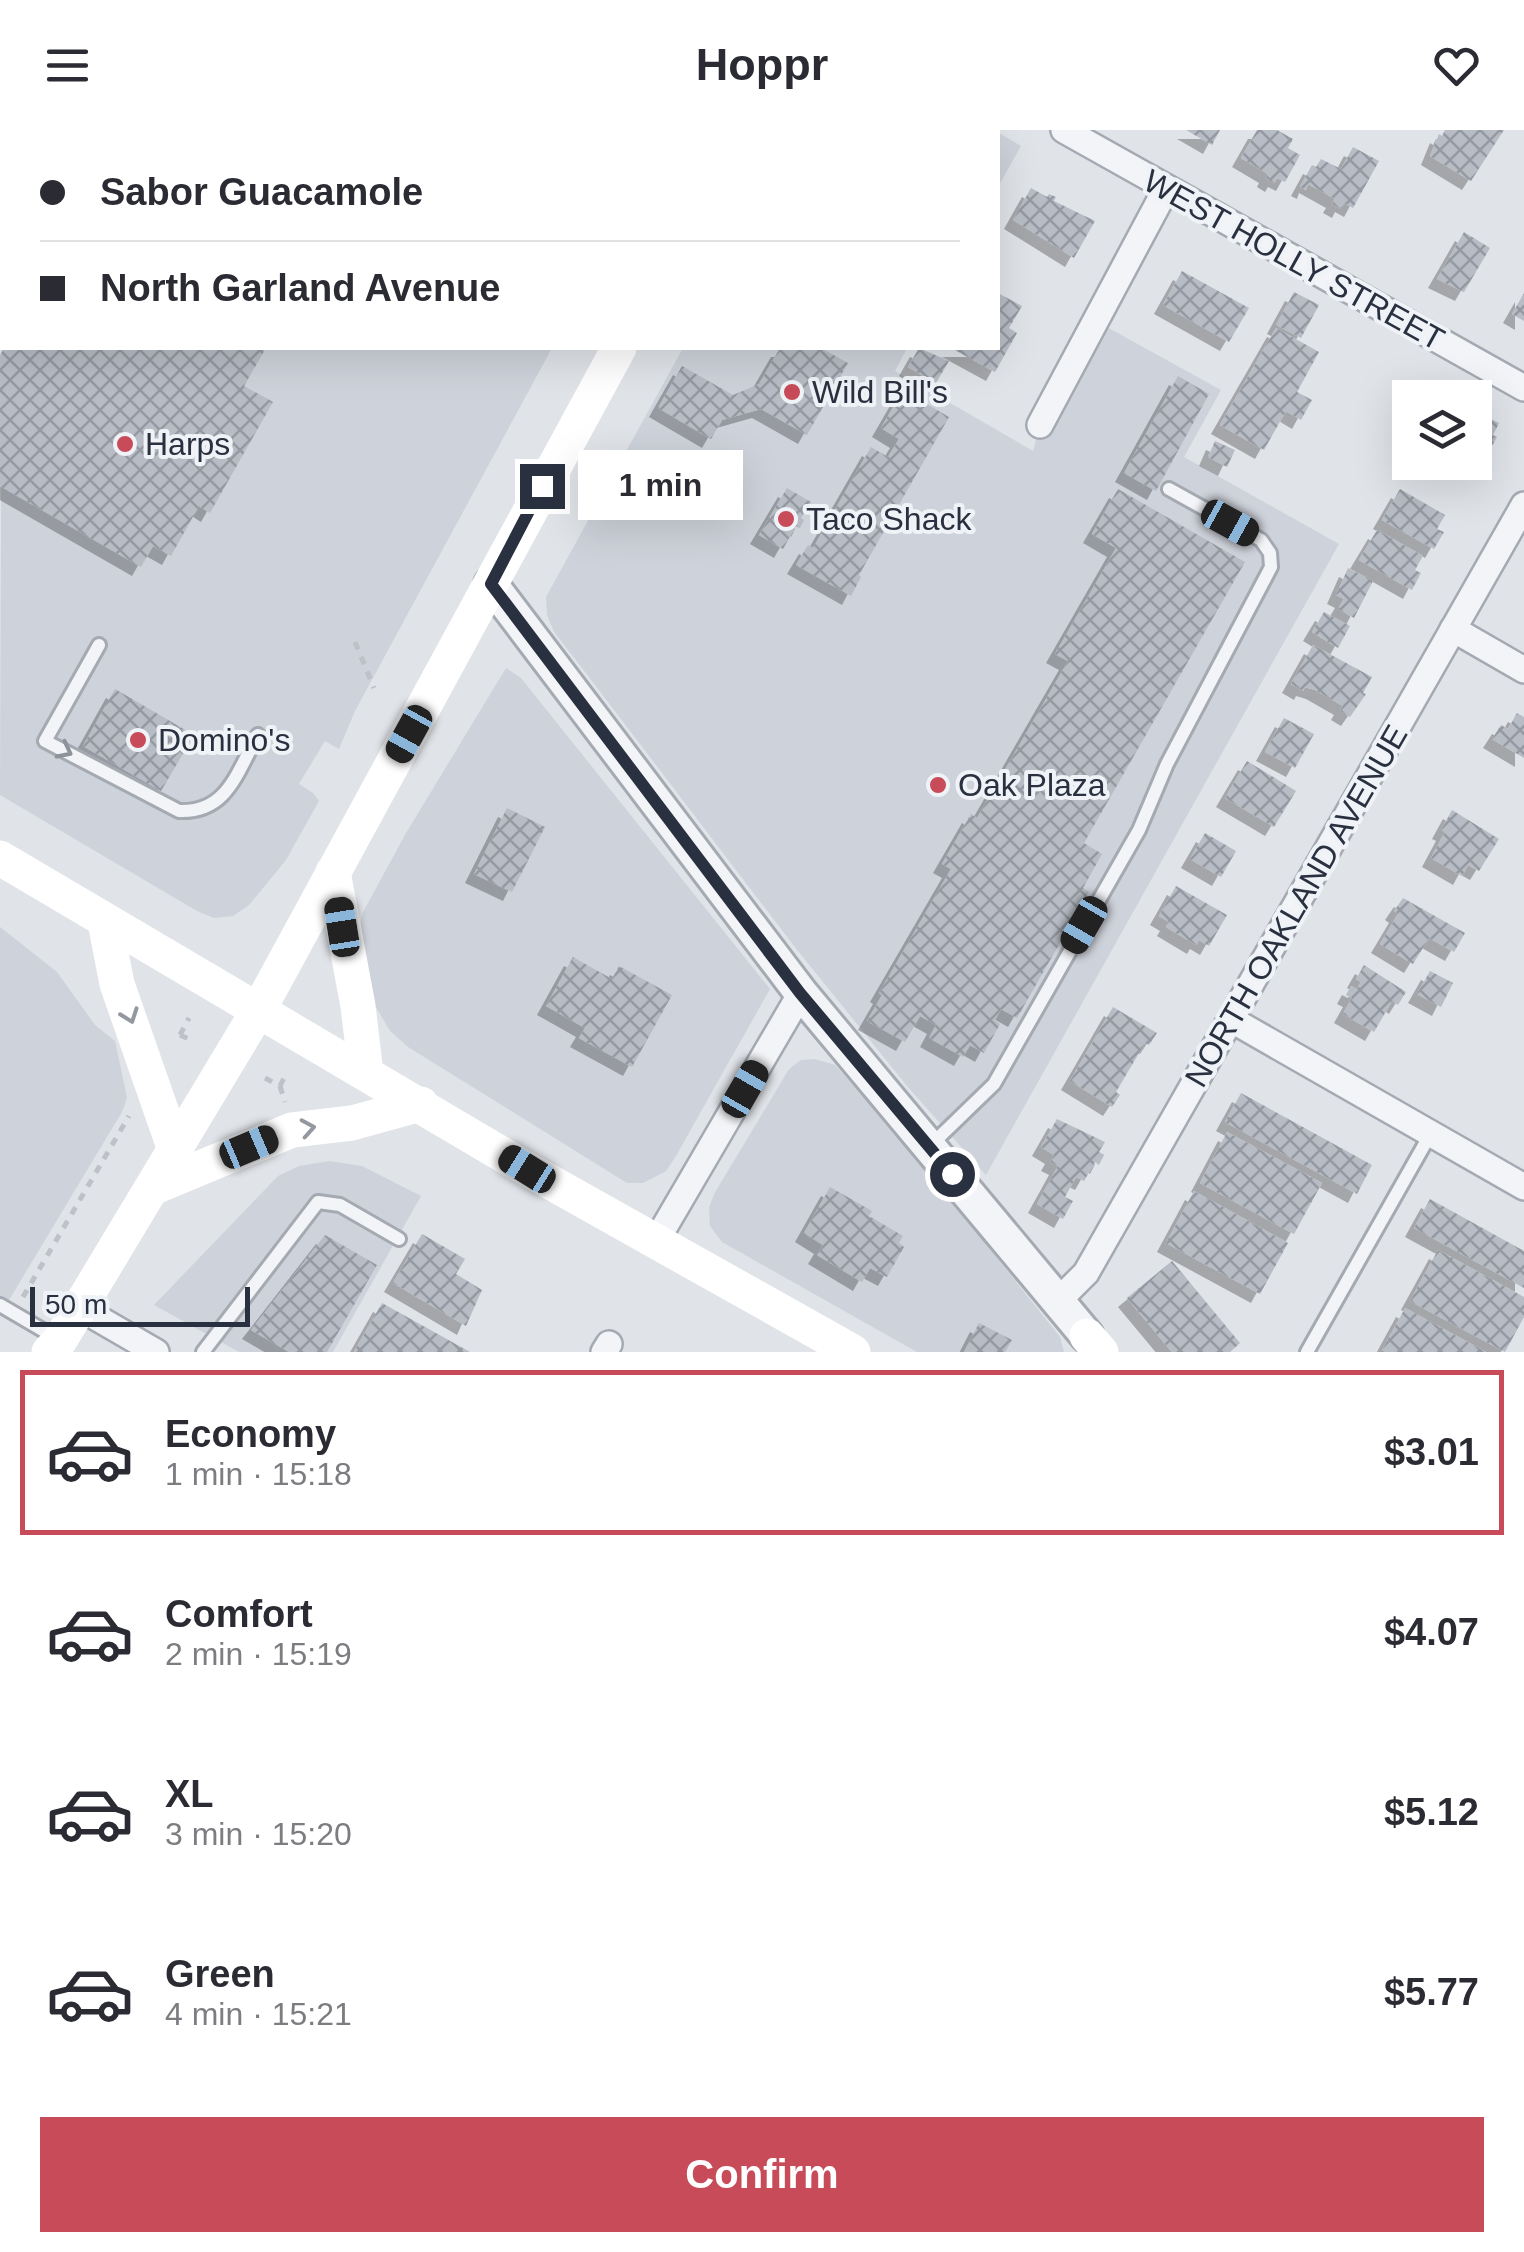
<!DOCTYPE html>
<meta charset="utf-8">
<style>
body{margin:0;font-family:Arial,sans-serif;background:#f2f2f3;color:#2b2b33;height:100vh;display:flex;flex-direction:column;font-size:38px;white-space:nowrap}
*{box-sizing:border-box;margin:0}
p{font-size:32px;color:#7c7c81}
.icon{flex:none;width:55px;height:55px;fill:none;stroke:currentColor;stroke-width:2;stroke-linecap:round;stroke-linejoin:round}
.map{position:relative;height:1222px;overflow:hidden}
.details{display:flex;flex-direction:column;background:#fff;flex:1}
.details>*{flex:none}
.top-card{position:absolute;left:0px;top:0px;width:1000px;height:220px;box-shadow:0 10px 40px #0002;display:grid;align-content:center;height:220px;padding:0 40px;background:#fff}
.tools{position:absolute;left:1392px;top:250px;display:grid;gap:20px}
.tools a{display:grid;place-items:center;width:100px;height:100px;border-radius:0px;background:#fff;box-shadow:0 10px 40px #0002;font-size:50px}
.scale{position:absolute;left:30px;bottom:25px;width:220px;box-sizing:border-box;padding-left:10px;border:5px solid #29303f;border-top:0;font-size:28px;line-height:35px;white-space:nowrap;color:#29303f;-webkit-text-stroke:8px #eff2f6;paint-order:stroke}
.end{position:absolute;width:45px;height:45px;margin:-22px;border:12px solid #29303f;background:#fff;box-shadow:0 0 0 5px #fff}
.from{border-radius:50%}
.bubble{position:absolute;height:70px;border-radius:0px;background:#fff;box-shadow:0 10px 40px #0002;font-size:32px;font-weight:800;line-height:70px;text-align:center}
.car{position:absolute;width:30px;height:60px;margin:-30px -15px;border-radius:12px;box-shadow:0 0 8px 2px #0007;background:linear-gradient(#222 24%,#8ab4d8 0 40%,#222 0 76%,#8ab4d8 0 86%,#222 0)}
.top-card b{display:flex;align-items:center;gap:35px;height:95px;font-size:38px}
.top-card b+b{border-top:2px solid #e1e1e2}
.top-card i{width:25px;height:25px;background:#2b2b33}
ul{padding:18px 0 0;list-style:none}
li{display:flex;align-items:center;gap:30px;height:165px;margin:0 20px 15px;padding:0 20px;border:5px solid transparent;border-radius:0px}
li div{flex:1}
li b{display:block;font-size:38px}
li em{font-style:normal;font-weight:800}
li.on{border-color:#c74b59}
li>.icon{width:90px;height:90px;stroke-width:1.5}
.cta{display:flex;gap:20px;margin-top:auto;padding:20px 40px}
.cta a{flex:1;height:115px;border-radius:0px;background:#c74b59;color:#fff;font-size:40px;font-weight:800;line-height:115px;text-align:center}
header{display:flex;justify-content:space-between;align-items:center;height:130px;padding:0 40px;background:#fff;font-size:45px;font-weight:800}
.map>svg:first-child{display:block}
.built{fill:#ced2da}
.building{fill:url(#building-cross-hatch);filter:url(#shadow)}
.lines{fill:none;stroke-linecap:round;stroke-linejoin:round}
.service-casing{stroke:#a5aab2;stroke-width:18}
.minor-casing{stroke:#a5aab2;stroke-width:30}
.tertiary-casing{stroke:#a5aab2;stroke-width:38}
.path{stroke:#bec1c7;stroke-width:5;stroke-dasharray:8 8;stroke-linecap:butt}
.service{stroke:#f2f4f7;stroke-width:12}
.minor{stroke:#f2f4f7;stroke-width:25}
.tertiary{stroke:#f2f4f7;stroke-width:32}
.secondary{stroke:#fff;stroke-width:35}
.oneway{stroke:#8e929b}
.oneway2{stroke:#94989f}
.route{stroke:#29303f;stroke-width:12}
.poi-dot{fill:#c74b59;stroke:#eff2f6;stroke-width:4}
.labels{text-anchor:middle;stroke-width:8;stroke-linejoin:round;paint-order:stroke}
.street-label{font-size:32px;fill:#29303f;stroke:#eff2f6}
.poi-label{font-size:32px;fill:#29303f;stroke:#eff2f6;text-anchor:start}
</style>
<header><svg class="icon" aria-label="menu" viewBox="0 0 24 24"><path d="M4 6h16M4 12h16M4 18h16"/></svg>Hoppr<svg class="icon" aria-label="heart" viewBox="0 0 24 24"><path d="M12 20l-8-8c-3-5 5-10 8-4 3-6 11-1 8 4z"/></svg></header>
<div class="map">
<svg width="1524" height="1222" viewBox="0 0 1524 1222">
<defs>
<pattern id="building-cross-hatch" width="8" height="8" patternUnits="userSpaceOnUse" patternTransform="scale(2.5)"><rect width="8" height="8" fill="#b7bcc5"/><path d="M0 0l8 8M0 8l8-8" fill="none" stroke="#9599a1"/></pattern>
<filter id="shadow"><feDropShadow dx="-9" dy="9" stdDeviation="0" flood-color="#0004"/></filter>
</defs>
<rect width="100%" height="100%" fill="#e0e3e8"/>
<g class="built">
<polygon points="816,0 994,0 1021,16 998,57 998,2 814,2"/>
<polygon points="2,155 2,218 552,218 355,581 339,619 325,611 299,654 313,663 319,671 286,730 249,775 233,786 214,788 197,781 0,665"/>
<polygon points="1096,191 1221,260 1184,327 1339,414 986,1045 907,956 794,816 582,538 554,502 547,485 546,467 683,218 907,218 895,241 1033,321 1040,295"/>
<polygon points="506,538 521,548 770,859 676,1026 666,1041 643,1053 627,1053 408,917 390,901 370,867 359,809 362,784 406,703"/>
<polygon points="0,797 57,842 95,895 115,911 127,968 122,982 0,1185"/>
<polygon points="815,929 835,935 909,1017 1060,1207 1064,1222 917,1222 722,1112 710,1096 709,1078 714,1064 789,939 801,930"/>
<polygon points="329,1031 362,1036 421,1066 333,1222 239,1222 154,1175 278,1046 299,1036"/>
</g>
<g class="building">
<polygon points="1186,0 1220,0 1212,15"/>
<polygon points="1257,0 1277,0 1293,9 1288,18 1300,25 1285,52 1277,48 1274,53 1266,48 1268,44 1241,28"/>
<polygon points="1445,0 1504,0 1471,51 1430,26 1439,4 1442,6"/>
<polygon points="1353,17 1379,31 1353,78 1344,73 1341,79 1332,74 1335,69 1308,54 1306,60 1300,57 1312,35 1316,37 1321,29 1341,39"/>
<polygon points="1031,58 1047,67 1049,64 1056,67 1054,71 1095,91 1074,128 1013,90"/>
<polygon points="1464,102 1490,118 1464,162 1437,149"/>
<polygon points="1182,141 1249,178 1229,212 1163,175"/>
<polygon points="1294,162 1319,175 1301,208 1276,195"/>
<polygon points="998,163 1022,176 1009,198 1017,203 995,242 951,218 998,218"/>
<polygon points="1524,163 1524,191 1512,184"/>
<polygon points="1276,198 1319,222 1297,262 1312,270 1301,290 1286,281 1264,320 1220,295"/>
<polygon points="4,218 266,218 244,256 273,272 210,383 199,376 171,426 153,416 141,437 0,356 0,225"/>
<polygon points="780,218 821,218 848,233 807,305 761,279 722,290 711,309 658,278 682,236 733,265 759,254"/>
<polygon points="919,218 949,231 936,253 908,237"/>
<polygon points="1178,246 1209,264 1156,361 1124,343"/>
<polygon points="903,260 949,287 859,445 861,447 851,466 796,435 808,415 813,418 871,317 888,327 899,309 881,298"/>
<polygon points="1475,281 1499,293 1493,305 1497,307 1492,316 1488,314 1481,335 1475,332"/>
<polygon points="1215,311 1235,320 1227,337 1208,327"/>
<polygon points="787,358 811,372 801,388 804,390 800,398 796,396 783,419 759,405"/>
<polygon points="1118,359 1245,432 1084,713 1102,724 1083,758 1089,762 1017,888 1001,879 995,890 1000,894 984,923 970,915 963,927 929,908 936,895 920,886 905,912 867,891 882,865 879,863 951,739 942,734 971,684 977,688 1068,531 1055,524 1116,418 1092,404"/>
<polygon points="1400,359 1445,385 1437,399 1444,402 1434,419 1382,390"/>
<polygon points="1377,400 1423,426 1415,440 1421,443 1412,460 1359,430"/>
<polygon points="1348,438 1373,451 1354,488 1338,479 1344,469 1336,465"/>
<polygon points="1324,482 1350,496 1338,518 1312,502"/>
<polygon points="1313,515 1372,547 1363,563 1366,564 1350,587 1340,581 1343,576 1315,560 1305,557 1303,561 1291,554"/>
<polygon points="115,559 194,605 161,661 83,616"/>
<polygon points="1517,583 1524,587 1524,628 1492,609 1501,595 1508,599"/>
<polygon points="1284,588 1314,604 1295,638 1265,622"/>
<polygon points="1247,631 1296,661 1274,697 1225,668"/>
<polygon points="507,678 545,697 512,762 474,744"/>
<polygon points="1452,680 1499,709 1479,741 1468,735 1462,746 1431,728 1445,702 1441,700"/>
<polygon points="1205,703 1236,721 1221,747 1190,729"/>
<polygon points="1176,756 1227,785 1209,816 1199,810 1196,815 1166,797 1169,792 1159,786"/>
<polygon points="1403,768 1465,803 1454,822 1429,808 1413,834 1380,814 1398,784 1394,781"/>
<polygon points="573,827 612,849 619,836 672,865 632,937 579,908 585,898 546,876"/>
<polygon points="1364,835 1406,862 1398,875 1392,871 1374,902 1343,884 1352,868 1346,865 1351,856 1357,859 1361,852 1356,849"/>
<polygon points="1430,841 1453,853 1441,877 1417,864"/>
<polygon points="1113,877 1157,903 1149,915 1145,913 1116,962 1120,965 1112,977 1070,951"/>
<polygon points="1241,963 1372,1035 1357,1064 1225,992"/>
<polygon points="1057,989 1105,1012 1099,1022 1104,1025 1099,1035 1095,1032 1084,1051 1076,1047 1065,1067 1073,1071 1063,1089 1037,1074 1058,1036 1050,1032 1054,1025 1041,1017"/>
<polygon points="1227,1002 1322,1053 1294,1104 1200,1053"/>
<polygon points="830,1057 872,1081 869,1086 903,1106 899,1113 904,1117 887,1147 870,1138 862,1152 817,1125 823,1115 804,1103"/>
<polygon points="1194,1061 1288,1113 1260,1164 1166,1113"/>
<polygon points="1430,1069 1524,1121 1524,1158 1414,1098"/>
<polygon points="422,1104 465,1129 456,1144 482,1160 466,1196 393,1153"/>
<polygon points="325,1105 377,1135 327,1222 289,1222 251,1200"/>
<polygon points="1438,1120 1524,1167 1524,1187 1505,1222 1410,1171"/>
<polygon points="1172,1131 1240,1213 1230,1222 1172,1222 1127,1168"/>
<polygon points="382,1173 470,1222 354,1222"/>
<polygon points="1405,1178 1486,1222 1381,1222"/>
<polygon points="979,1193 1012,1210 1005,1222 964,1222"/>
</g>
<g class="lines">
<g class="service-casing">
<g id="service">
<polyline points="28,2 30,0"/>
<polyline points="0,53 2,49"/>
<path d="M99,515l-54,96 134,70c49,2 58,-40 79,-76"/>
<polyline points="931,1015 994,954 1139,700 1167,634 1271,437 1270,423 1261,410 1169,359"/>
<polyline points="0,1175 58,1209"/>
<polyline points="203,1222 318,1072 340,1075 399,1109"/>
<polyline points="1307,1222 1431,1003"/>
</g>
</g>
<g class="minor-casing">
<g id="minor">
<polyline points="1064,0 1524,258"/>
<polyline points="1040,295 1166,59"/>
<polyline points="1453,499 1524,540"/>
<polyline points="1232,890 1524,1057"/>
<polyline points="655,1113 801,863"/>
<polyline points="1058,1171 1086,1143 1524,375"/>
<polyline points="80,1178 156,1222"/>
<polyline points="604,1222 609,1214"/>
</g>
</g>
<g class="tertiary-casing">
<polyline id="tertiary" points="491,454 801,863 1087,1206"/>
</g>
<g class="path">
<polyline points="355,512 374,558"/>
<polyline points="180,905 189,888"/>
<polyline points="180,905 191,910"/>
<polyline points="265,948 280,956"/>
<polyline points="280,956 285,972"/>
<polyline points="280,956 286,944"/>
<polyline points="23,1167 129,986"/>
</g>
<use href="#service" class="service"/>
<use href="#minor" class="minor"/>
<use href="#tertiary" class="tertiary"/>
<g class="secondary">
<polyline points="747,2 748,0"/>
<polyline points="0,728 527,1039 853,1222"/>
<polyline points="333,742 358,876 366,943"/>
<polyline points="105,792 117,854 175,1020"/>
<polyline points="152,1058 292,1000 352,993 421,974"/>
<polyline points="1087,1206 1101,1222"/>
<polyline points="49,1222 60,1210 258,881 619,218"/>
</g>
</g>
<defs><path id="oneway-chevron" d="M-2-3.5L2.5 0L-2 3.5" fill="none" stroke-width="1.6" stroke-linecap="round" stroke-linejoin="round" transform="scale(2.5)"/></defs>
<use class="oneway" href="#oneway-chevron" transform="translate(65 621) rotate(27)"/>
<g class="oneway2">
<use href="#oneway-chevron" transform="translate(130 886) rotate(70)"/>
<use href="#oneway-chevron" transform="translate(308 998) rotate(-10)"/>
</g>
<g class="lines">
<polyline class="route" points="542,356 491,454 800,863 952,1044"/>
</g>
<g class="poi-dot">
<circle cx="792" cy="262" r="10"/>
<circle cx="125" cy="314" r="10"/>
<circle cx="786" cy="389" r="10"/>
<circle cx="138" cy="610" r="10"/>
<circle cx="938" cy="655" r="10"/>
</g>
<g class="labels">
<g class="street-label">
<text transform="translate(1294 130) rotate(29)" y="11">WEST HOLLY STREET</text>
<text transform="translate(1296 776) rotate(-60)" y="11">NORTH OAKLAND AVENUE</text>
</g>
<g class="poi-label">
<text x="812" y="273">Wild Bill's</text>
<text x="145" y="325">Harps</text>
<text x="806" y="400">Taco Shack</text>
<text x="158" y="621">Domino's</text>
<text x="958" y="666">Oak Plaza</text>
</g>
</g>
</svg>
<div class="tools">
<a><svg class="icon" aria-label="layers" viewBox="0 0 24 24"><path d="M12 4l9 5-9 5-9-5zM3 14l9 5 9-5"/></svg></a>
</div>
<div class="scale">50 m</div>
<i class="end from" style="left:952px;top:1044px"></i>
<i class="end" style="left:542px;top:356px"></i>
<div class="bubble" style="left:578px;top:320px;width:165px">1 min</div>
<i class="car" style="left:1230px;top:393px;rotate:119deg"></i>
<i class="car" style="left:409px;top:604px;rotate:209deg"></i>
<i class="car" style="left:1084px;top:795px;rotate:210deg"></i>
<i class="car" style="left:342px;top:797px;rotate:351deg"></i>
<i class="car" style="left:745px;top:959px;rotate:30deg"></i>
<i class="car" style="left:249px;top:1017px;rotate:67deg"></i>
<i class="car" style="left:527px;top:1039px;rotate:302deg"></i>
<div class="top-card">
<b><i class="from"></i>Sabor Guacamole</b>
<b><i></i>North Garland Avenue</b>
</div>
</div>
<section class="details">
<ul>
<li class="on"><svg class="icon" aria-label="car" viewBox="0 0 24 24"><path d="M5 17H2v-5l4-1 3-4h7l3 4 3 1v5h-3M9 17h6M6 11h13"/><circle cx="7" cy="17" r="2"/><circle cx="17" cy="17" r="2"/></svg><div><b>Economy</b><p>1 min · 15:18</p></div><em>$3.01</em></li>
<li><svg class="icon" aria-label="car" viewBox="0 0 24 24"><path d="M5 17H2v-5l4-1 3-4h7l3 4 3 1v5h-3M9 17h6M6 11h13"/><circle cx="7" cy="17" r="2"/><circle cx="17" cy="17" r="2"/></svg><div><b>Comfort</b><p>2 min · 15:19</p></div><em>$4.07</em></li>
<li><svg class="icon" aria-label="car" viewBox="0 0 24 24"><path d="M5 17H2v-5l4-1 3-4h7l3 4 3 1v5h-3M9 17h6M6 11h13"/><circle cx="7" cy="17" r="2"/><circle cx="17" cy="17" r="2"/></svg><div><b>XL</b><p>3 min · 15:20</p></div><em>$5.12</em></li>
<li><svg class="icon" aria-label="car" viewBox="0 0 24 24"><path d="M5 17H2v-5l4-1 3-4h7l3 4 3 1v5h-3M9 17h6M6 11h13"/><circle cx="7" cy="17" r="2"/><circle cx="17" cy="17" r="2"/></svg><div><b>Green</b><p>4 min · 15:21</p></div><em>$5.77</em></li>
</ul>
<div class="cta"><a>Confirm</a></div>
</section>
